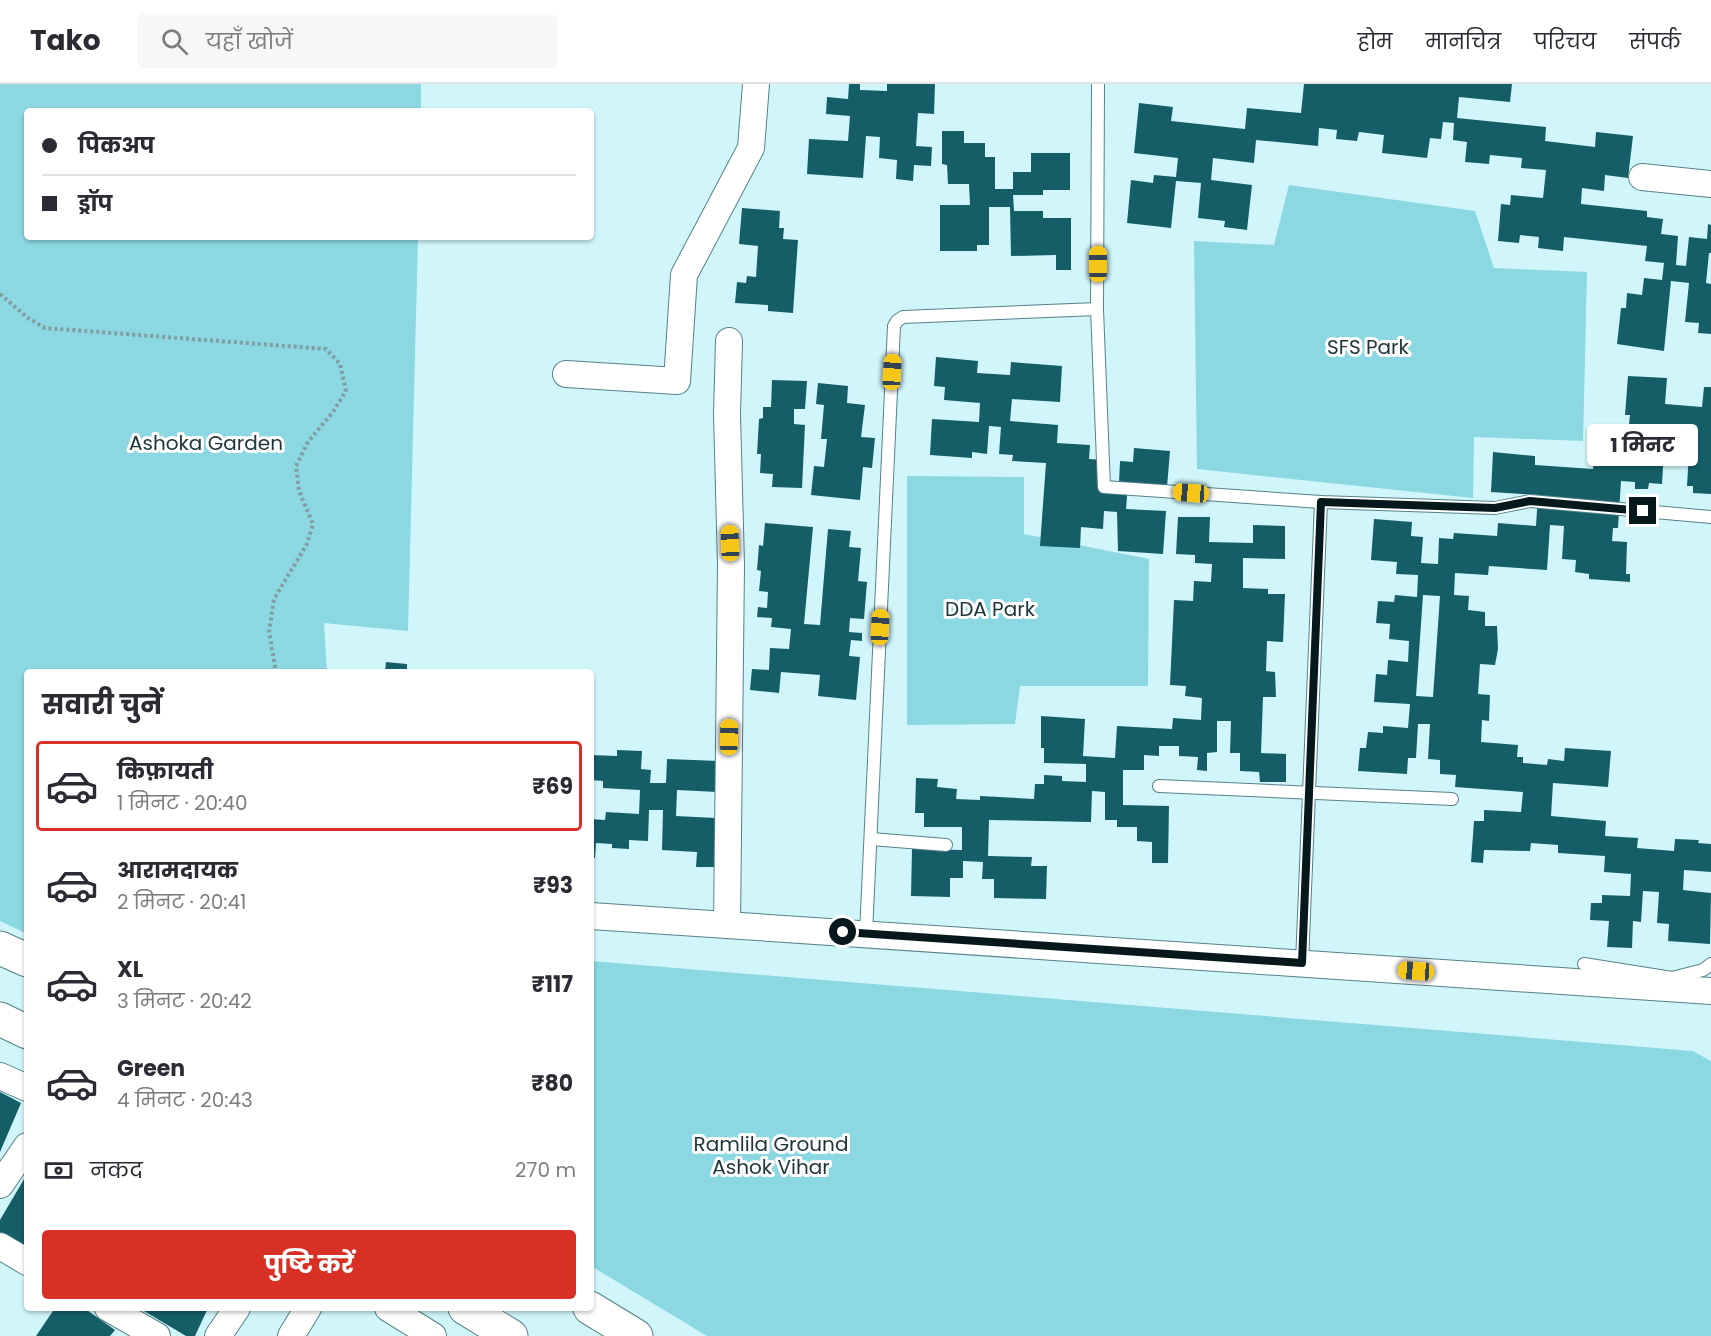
<!DOCTYPE html>
<html lang="hi">
<meta charset="utf-8">
<style>
body{margin:0;font-family:Poppins,"Noto Sans Devanagari",sans-serif;background:#f7f7f7;color:#2b2b33;height:100vh;display:flex;flex-direction:column;font-size:22px;white-space:nowrap}
*{box-sizing:border-box;margin:0}
p{font-size:20px;color:#7c7c81}
.icon{flex:none;width:33px;height:33px;fill:none;stroke:currentColor;stroke-width:2;stroke-linecap:round;stroke-linejoin:round}
.map{position:relative;flex:1;overflow:hidden}
.side{position:absolute;left:24px;top:585px;width:570px;height:642px;display:flex;flex-direction:column;background:#fff;border-radius:6px;box-shadow:0 2px 4px #0004}
.side>*{flex:none}
.guide{position:absolute;left:24px;top:24px;width:570px;height:132px;border-radius:6px;box-shadow:0 2px 4px #0004;display:grid;align-content:center;height:132px;padding:0 18px;background:#fff}
.end{position:absolute;width:27px;height:27px;margin:-14px;border:8px solid #06181b;background:#fff;box-shadow:0 0 0 3px #fff}
.from{border-radius:50%}
.bubble{position:absolute;height:42px;border-radius:6px;background:#fff;box-shadow:0 2px 4px #0004;font-size:20px;font-weight:700;line-height:42px;text-align:center}
.car{position:absolute;width:18px;height:36px;margin:-18px -9px;border-radius:8px;box-shadow:0 0 4px 2px #0007;background:linear-gradient(#f5c518 24%,#345 0 40%,#f5c518 0 76%,#345 0 86%,#f5c518 0)}
.guide b{display:flex;align-items:center;gap:21px;height:57px;font-size:22px}
.guide b+b{border-top:2px solid #e1e1e2}
.guide i{width:15px;height:15px;background:#2b2b33}
ul{padding:0;list-style:none}
li{display:flex;align-items:center;gap:18px;height:90px;margin:0 12px 9px;padding:0 6px;border:3px solid transparent;border-radius:6px}
li div{flex:1}
li b{display:block;font-size:22px}
li em{font-style:normal;font-weight:700}
li.selected{border-color:#d93025}
li>.icon{width:54px;height:54px;stroke-width:1.5}
h2{padding:0 18px;font-size:27px;line-height:72px}
.pay{display:flex;align-items:center;gap:15px;height:66px;padding:0 18px;font-size:22px}
.pay p{margin-inline-start:auto}
.action{display:flex;gap:12px;margin-top:auto;padding:12px 18px}
.action a{flex:1;height:69px;border-radius:6px;background:#d93025;color:#fff;font-size:24px;font-weight:700;line-height:69px;text-align:center}
header{display:flex;align-items:center;gap:36px;box-sizing:border-box;height:84px;padding:0 30px;background:#fff;border-bottom:2px solid #e1e1e2}
header strong{font-size:28px}
nav{display:flex;gap:33px;margin-inline-start:auto;font-size:21px}
.search{width:420px;height:54px;background:#f7f7f7;display:flex;align-items:center;gap:15px;box-sizing:border-box;padding:0 21px;border-radius:6px;color:#7c7c81;font-size:22px}
.map>svg:first-child{display:block}
.green{fill:#8bd7e2}
.building{fill:#155e68;fill-rule:evenodd}
.lines{fill:none;stroke-linecap:round;stroke-linejoin:round}
.service-casing{stroke:#558288;stroke-width:14}
.minor-casing{stroke:#558288;stroke-width:28}
.secondary-casing{stroke:#558288;stroke-width:35}
.path{stroke:#809ea2;stroke-width:4;stroke-dasharray:3 3;stroke-linecap:butt}
.service{stroke:#fff;stroke-width:12}
.minor{stroke:#fff;stroke-width:26}
.secondary{stroke:#fff;stroke-width:33}
.route{stroke:#06181b;stroke-width:8}
.labels{text-anchor:middle;stroke-width:6;stroke-linejoin:round;paint-order:stroke}
.park-label{font-size:20px;fill:#20373a;stroke:#fff}
</style>
<header>
<strong>Tako</strong>
<div class="search"><svg class="icon" aria-label="search" viewBox="0 0 24 24"><circle cx="10" cy="10" r="6"/><path d="M15 15l6 6"/></svg>यहाँ खोजें</div>
<nav><a>होम</a><a>मानचित्र</a><a>परिचय</a><a>संपर्क</a></nav>
</header>
<div class="map">
<svg width="1711" height="1252" viewBox="0 0 1711 1252">
<rect width="100%" height="100%" fill="#d0f6fc"/>
<g class="green">
<polygon points="0,0 421,0 421,27 27,27 27,153 418,153 408,547 324,539 327,588 27,588 27,850 0,837"/>
<polygon points="1289,101 1475,127 1494,184 1587,188 1583,357 1474,353 1473,414 1197,385 1194,157 1274,161"/>
<polygon points="907,392 1024,393 1024,450 1149,475 1148,602 1020,602 1015,640 907,641"/>
<polygon points="591,877 1693,967 1711,977 1711,1252 707,1252 591,1182"/>
</g>
<g class="building">
<polygon points="849,0 860,0 860,6 887,7 887,0 935,0 934,30 918,29 916,62 932,63 931,82 914,81 913,97 896,95 897,76 879,74 880,53 866,52 863,94 807,90 809,55 848,57 850,32 826,30 827,13 848,15"/>
<polygon points="1304,0 1512,0 1510,18 1459,13 1457,34 1546,43 1545,57 1595,63 1596,48 1633,52 1628,94 1605,91 1604,107 1582,104 1581,120 1647,127 1647,133 1663,135 1661,150 1678,152 1676,181 1686,182 1689,153 1707,155 1708,140 1711,141 1711,169 1709,169 1706,199 1711,200 1711,250 1698,249 1699,239 1685,238 1689,199 1671,197 1664,267 1617,260 1621,224 1626,224 1627,209 1642,211 1644,194 1662,196 1664,179 1645,177 1647,162 1564,153 1563,167 1538,164 1539,153 1520,151 1519,159 1498,157 1501,120 1510,121 1511,111 1543,114 1546,86 1521,84 1522,74 1490,71 1489,80 1465,78 1467,58 1453,56 1454,39 1443,38 1441,55 1430,54 1427,74 1382,69 1384,51 1359,48 1357,57 1336,55 1337,46 1319,44 1318,62 1256,56 1254,79 1213,74 1211,96 1252,101 1247,146 1224,143 1225,137 1198,134 1201,99 1176,97 1171,144 1127,139 1131,96 1153,99 1154,91 1176,93 1178,74 1134,69 1139,19 1173,23 1171,37 1245,45 1247,24 1301,29"/>
<polygon points="942,47 964,47 964,59 985,59 985,73 995,73 995,105 1013,105 1013,88 1031,88 1031,69 1070,69 1070,106 1043,106 1043,111 1013,111 1014,127 1043,127 1043,134 1071,134 1071,186 1056,186 1056,171 1011,172 1010,123 989,123 989,161 977,161 977,167 940,167 940,121 970,121 969,100 948,100 947,81 942,80"/>
<polygon points="742,124 780,127 779,144 784,144 783,155 798,156 793,229 768,227 768,221 735,219 737,198 746,199 747,192 756,193 758,162 739,160"/>
<polygon points="936,273 978,277 977,289 1010,291 1011,278 1062,282 1060,318 1012,315 1010,337 1058,341 1057,359 1090,361 1089,375 1105,376 1103,398 1119,399 1120,377 1133,378 1134,364 1170,367 1167,403 1128,400 1126,425 1166,427 1163,470 1118,467 1117,428 1104,427 1103,445 1081,443 1080,464 1040,462 1046,379 1012,377 1013,371 999,370 1001,343 989,342 987,370 972,368 972,374 930,371 932,335 979,338 980,319 944,316 945,303 934,302"/>
<path d="M1628,292l39,2 -2,26 37,3 2,-20h7v107l-18,-1v-7h-6l2,-34 -25,-2 -2,34 -13,-1 -1,6h-13v-7l-14,-1 -3,47h-5l-1,13 15,1 -1,32h4v8l-41,-3v-5l-14,-2 1,-12 -14,-1 2,-33 -14,-1 -3,45 -58,-4 -1,9 -33,-2 -1,22 15,1 -1,14 17,2v14h12l1,23 -3,16 -15,-1 -2,30 12,1 -1,26 -7,-1 -1,22 37,3 -1,12h6v6l24,2 1,-6 16,2 1,-13 46,3 -3,36 -55,-4 -2,33 55,5 -1,15 33,2 -1,10 37,3 1,-12 24,1 -1,3 13,1v28l-27,-2 -1,20 28,3 -1,51 -42,-3 1,-17 -12,-1 2,-31 -16,-1 -2,31 -8,-1 -1,27 -25,-1 2,-26 -19,-1 1,-17h11v-8l28,1 1,-22 -27,-2 1,-16 -47,-3v-8l-27,-2 -1,8 -46,-1 -1,13 -12,-1 3,-41h10v-11l37,2 2,-20 -68,-5 1,-12 -16,-1v-14l-12,-1 2,-35h-12l-2,34h-8l-1,16 -49,-3 2,-23h6l2,-16 15,1v-7l25,2 2,-24 -36,-2 2,-28 11,1 1,-15 20,2 1,-21 -20,-2 1,-15 -14,-1 2,-22 16,1 1,-7 22,2 1,-22 -22,-1 1,-12 -26,-2 3,-41 38,3 -1,14 12,1 -2,26 17,1 1,-26 14,1 1,-6 43,3 1,-13 38,3 2,-31 -47,-3 2,-40 42,4v9l58,4 1,-9 27,2 1,-10 35,2 1,-18 -21,-1 1,-10 -9,-1 1,-9h-5zM1423,511l17,1 -7,101 -17,-1z"/>
<polygon points="772,296 807,297 805,325 794,325 794,340 805,341 802,404 772,403 773,390 760,389 761,370 757,370 759,335 763,334 763,323 771,323"/>
<polygon points="818,299 848,302 847,319 865,321 861,353 875,354 872,384 863,383 860,416 811,411 814,382 824,383 827,355 821,355 824,321 816,320"/>
<polygon points="1178,433 1210,433 1209,458 1253,459 1253,441 1285,442 1285,475 1243,474 1243,504 1268,505 1268,510 1285,510 1283,558 1267,557 1266,587 1275,588 1276,613 1263,613 1261,669 1286,670 1286,698 1260,698 1259,688 1240,687 1240,669 1230,669 1231,637 1217,637 1217,668 1207,669 1207,687 1197,686 1198,673 1179,672 1179,662 1159,662 1159,672 1144,671 1144,686 1123,686 1123,721 1169,722 1168,779 1152,779 1152,758 1137,757 1137,743 1117,743 1117,736 1105,736 1105,708 1092,707 1091,738 989,736 988,772 1032,773 1031,782 1047,782 1046,815 994,814 994,795 982,795 983,778 963,777 963,794 950,794 950,813 911,812 912,765 962,766 962,743 924,743 924,729 915,729 916,694 938,695 937,703 957,705 956,715 980,716 980,712 1034,715 1035,700 1044,700 1044,691 1062,692 1062,697 1086,698 1086,680 1044,679 1044,664 1041,664 1041,632 1085,635 1083,672 1115,674 1117,642 1172,645 1173,634 1201,636 1202,614 1185,612 1186,602 1170,601 1174,516 1193,517 1194,497 1211,498 1212,480 1195,479 1195,471 1176,470"/>
<polygon points="765,439 813,443 804,540 820,541 828,445 851,447 849,463 861,464 858,497 867,498 864,535 850,534 849,548 862,549 862,557 851,556 849,572 860,573 856,616 818,612 820,591 781,588 779,609 750,606 752,585 769,586 770,564 789,565 791,545 771,543 772,534 757,533 758,523 767,524 768,508 759,507 761,487 757,486 759,461 763,462"/>
<polygon points="386,578 407,580 407,588 385,588"/>
<polygon points="617,666 642,667 641,685 651,686 650,699 666,699 667,675 719,677 717,708 677,706 676,732 716,734 715,783 696,783 697,768 662,766 663,726 649,726 648,757 629,756 629,765 612,764 612,760 596,759 595,774 591,774 591,735 605,736 606,728 639,730 640,706 603,704 603,697 591,696 591,671 617,672"/>
<polygon points="0,1008 21,1019 0,1068"/>
<polygon points="27,1090 27,1171 0,1156 0,1136"/>
<polygon points="55,1224 84,1224 115,1246 110,1252 36,1252"/>
<polygon points="139,1224 208,1224 195,1252 186,1252"/>
</g>
<g class="lines">
<g class="service-casing">
<g id="service">
<polyline points="1098,0 1097,225 1104,403 1321,418 1495,424 1530,417 1711,433"/>
<polyline points="1159,702 1452,715"/>
<polyline points="871,755 946,761"/>
<polyline points="866,850 894,242 897,237 903,233 1097,225"/>
<polyline points="1302,879 1321,418"/>
<polyline points="1584,880 1672,894 1703,886 1711,880"/>
</g>
</g>
<g class="minor-casing">
<g id="minor">
<polyline points="1642,93 1711,100"/>
<polyline points="566,290 677,297 684,191 751,64 756,0"/>
<polyline points="591,832 1711,907"/>
<polyline points="727,841 731,481 727,330 729,257"/>
<polyline points="0,992 27,1004"/>
<polyline points="0,1101 27,1062"/>
<polyline points="0,1162 27,1178"/>
<polyline points="108,1224 157,1252"/>
<polyline points="388,1224 433,1252"/>
<polyline points="218,1252 237,1224"/>
<polyline points="291,1252 308,1224"/>
</g>
</g>
<g class="secondary-casing">
<g id="secondary">
<polyline points="0,864 27,876"/>
<polyline points="0,935 27,948"/>
<polyline points="465,1224 511,1252"/>
<polyline points="590,1224 636,1252"/>
</g>
</g>
<polyline class="path" points="0,210 28,234 45,244 326,265 340,280 346,307 333,328 308,358 296,382 299,407 313,440 307,460 274,515 269,548 276,588"/>
<use href="#service" class="service"/>
<use href="#minor" class="minor"/>
<use href="#secondary" class="secondary"/>
</g>
<g class="lines">
<polyline class="route" points="843,848 1302,879 1321,418 1495,424 1530,417 1643,427"/>
</g>
<g class="labels">
<g class="park-label">
<text x="1368" y="270">SFS Park</text>
<text x="206" y="366">Ashoka Garden</text>
<text x="990" y="532">DDA Park</text>
<text x="771" y="1067">Ramlila Ground<tspan x="771" dy="23">Ashok Vihar</tspan></text>
</g>
</g>
</svg>
<i class="end from" style="left:843px;top:848px"></i>
<i class="end" style="left:1643px;top:427px"></i>
<div class="bubble" style="left:1587px;top:340px;width:111px">1 मिनट</div>
<i class="car" style="left:1098px;top:180px;rotate:0deg"></i>
<i class="car" style="left:892px;top:288px;rotate:3deg"></i>
<i class="car" style="left:1191px;top:409px;rotate:274deg"></i>
<i class="car" style="left:730px;top:459px;rotate:358deg"></i>
<i class="car" style="left:880px;top:543px;rotate:3deg"></i>
<i class="car" style="left:729px;top:653px;rotate:1deg"></i>
<i class="car" style="left:1416px;top:887px;rotate:274deg"></i>
<div class="guide">
<b><i class="from"></i>पिकअप</b>
<b><i></i>ड्रॉप</b>
</div>
<section class="side">
<h2>सवारी चुनें</h2>
<ul>
<li class="selected"><svg class="icon" aria-label="car" viewBox="0 0 24 24"><path d="M5 17H2v-5l4-1 3-4h7l3 4 3 1v5h-3M9 17h6M6 11h13"/><circle cx="7" cy="17" r="2"/><circle cx="17" cy="17" r="2"/></svg><div><b>किफ़ायती</b><p>1 मिनट · 20:40</p></div><em>₹69</em></li>
<li><svg class="icon" aria-label="car" viewBox="0 0 24 24"><path d="M5 17H2v-5l4-1 3-4h7l3 4 3 1v5h-3M9 17h6M6 11h13"/><circle cx="7" cy="17" r="2"/><circle cx="17" cy="17" r="2"/></svg><div><b>आरामदायक</b><p>2 मिनट · 20:41</p></div><em>₹93</em></li>
<li><svg class="icon" aria-label="car" viewBox="0 0 24 24"><path d="M5 17H2v-5l4-1 3-4h7l3 4 3 1v5h-3M9 17h6M6 11h13"/><circle cx="7" cy="17" r="2"/><circle cx="17" cy="17" r="2"/></svg><div><b>XL</b><p>3 मिनट · 20:42</p></div><em>₹117</em></li>
<li><svg class="icon" aria-label="car" viewBox="0 0 24 24"><path d="M5 17H2v-5l4-1 3-4h7l3 4 3 1v5h-3M9 17h6M6 11h13"/><circle cx="7" cy="17" r="2"/><circle cx="17" cy="17" r="2"/></svg><div><b>Green</b><p>4 मिनट · 20:43</p></div><em>₹80</em></li>
</ul>
<div class="pay"><svg class="icon" aria-label="cash" viewBox="0 0 24 24"><path d="M3 7h18v10H3z"/><circle cx="12" cy="12" r="2"/></svg>नकद<p>270 m</p></div>
<div class="action"><a>पुष्टि करें</a></div>
</section>
</div>
